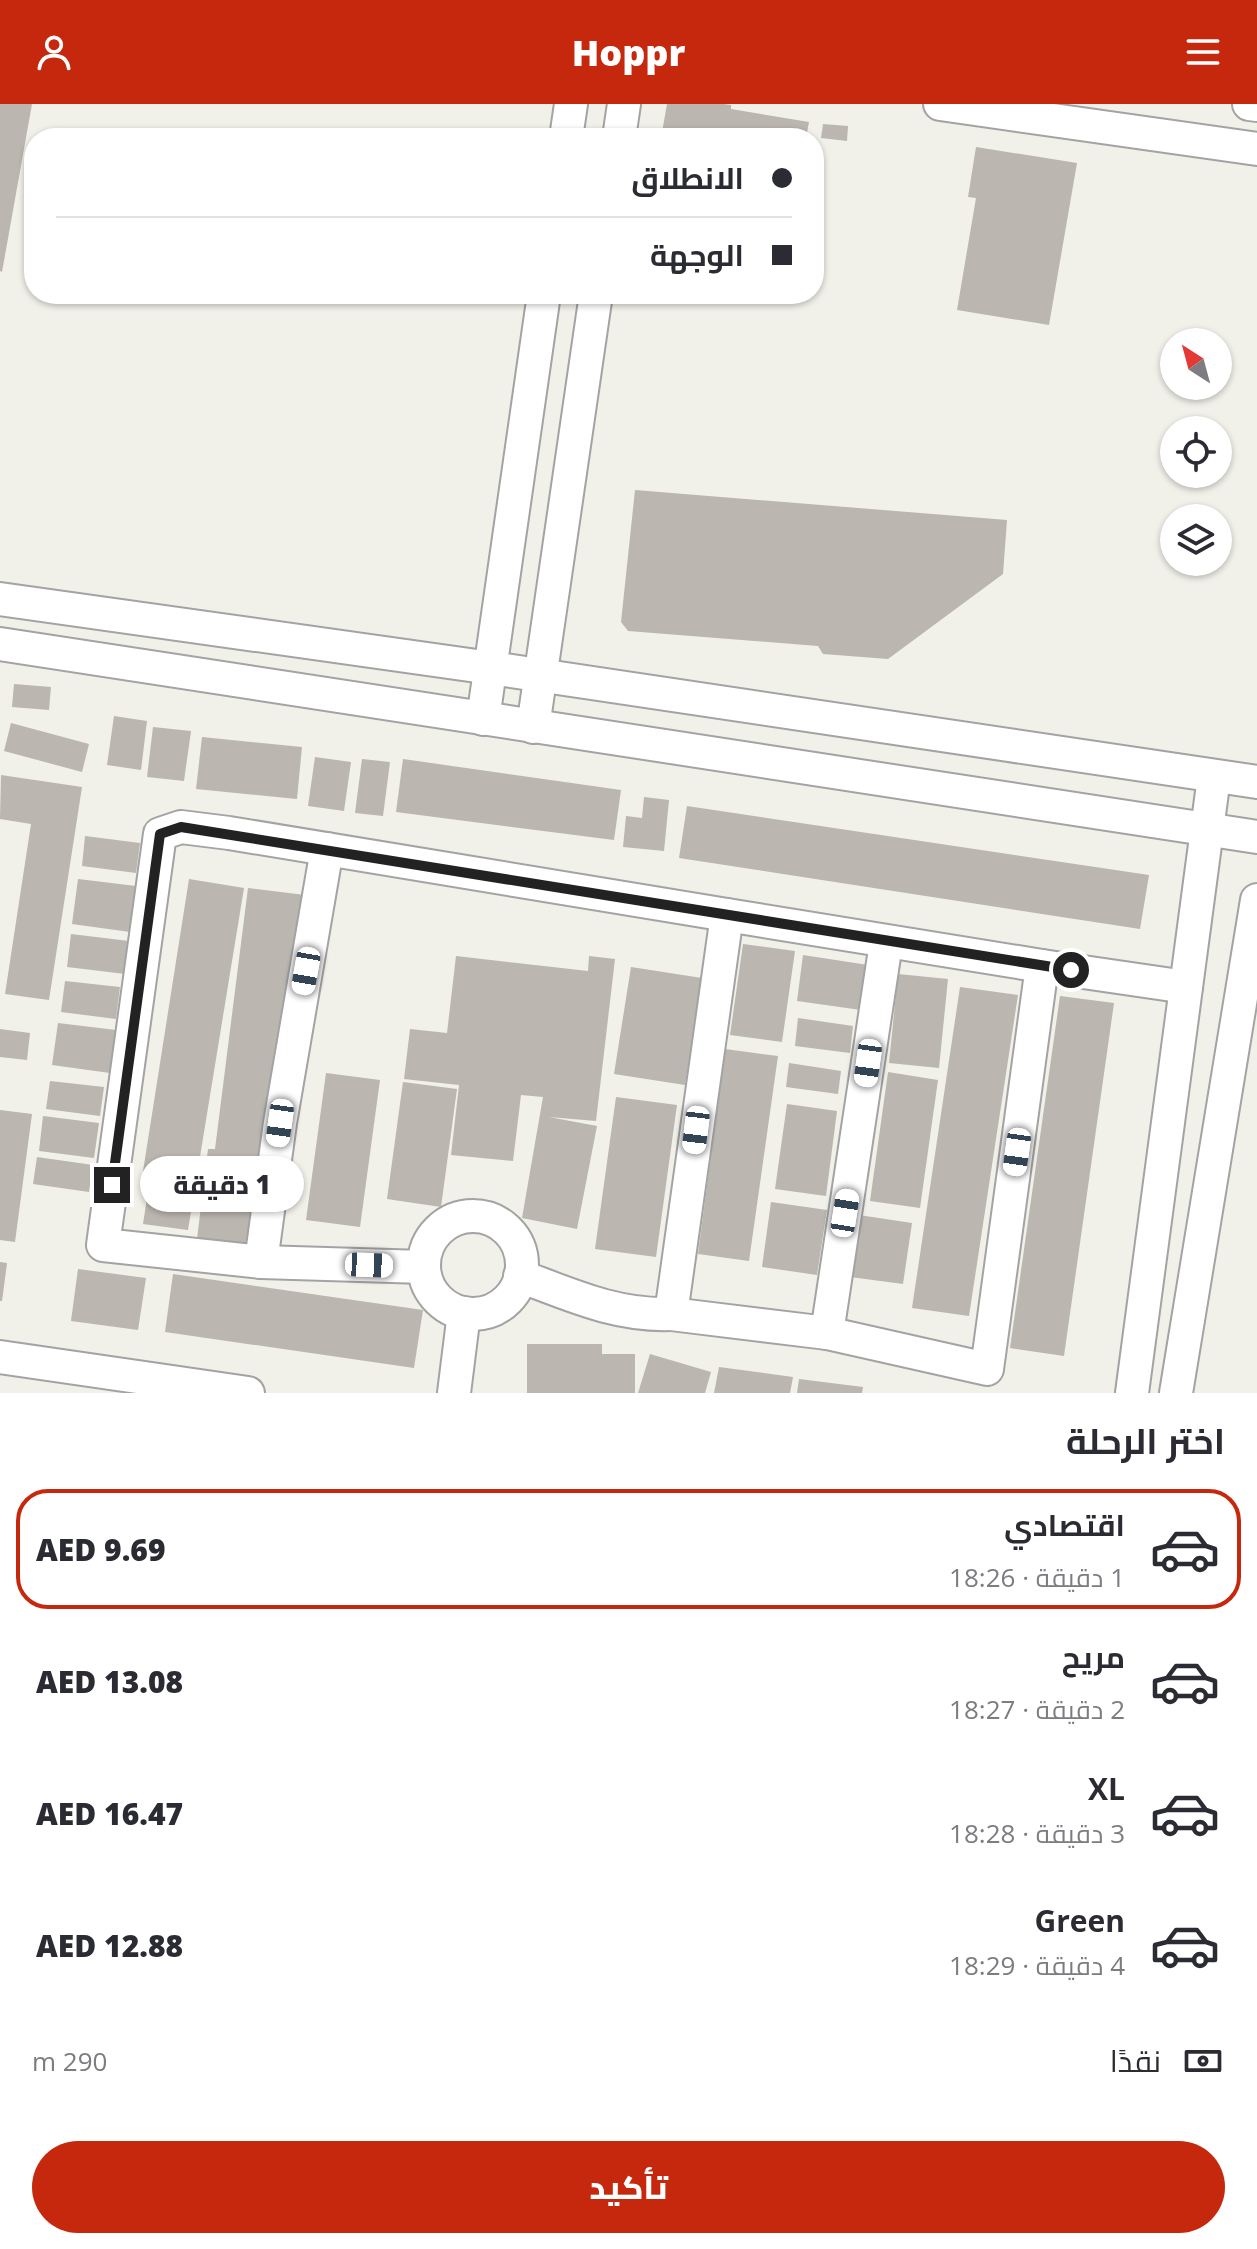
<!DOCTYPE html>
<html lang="ar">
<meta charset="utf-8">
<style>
body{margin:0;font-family:"Open Sans",Cairo,sans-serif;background:#f7f7f7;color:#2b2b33;direction:rtl;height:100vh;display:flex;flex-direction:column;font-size:30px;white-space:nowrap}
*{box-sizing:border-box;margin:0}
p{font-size:26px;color:#7c7c81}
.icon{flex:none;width:44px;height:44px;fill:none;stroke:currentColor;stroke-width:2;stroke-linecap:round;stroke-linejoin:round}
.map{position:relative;height:1289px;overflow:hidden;direction:ltr}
.sheet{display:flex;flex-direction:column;background:#fff;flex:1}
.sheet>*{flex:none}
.hud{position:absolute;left:24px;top:24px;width:800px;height:176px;border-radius:32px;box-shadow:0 2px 6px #0004;direction:rtl;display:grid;align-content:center;height:176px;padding:0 32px;background:#fff}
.needle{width:52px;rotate:324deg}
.fabs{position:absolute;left:1160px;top:224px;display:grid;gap:16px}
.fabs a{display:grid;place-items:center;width:72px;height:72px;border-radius:50%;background:#fff;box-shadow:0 2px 6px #0004;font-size:40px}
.end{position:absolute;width:36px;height:36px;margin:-18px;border:10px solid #222;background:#fff;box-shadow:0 0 0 4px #fff}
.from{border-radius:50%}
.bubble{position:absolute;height:56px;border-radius:28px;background:#fff;box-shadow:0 2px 6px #0004;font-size:26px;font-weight:800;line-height:56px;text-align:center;direction:rtl}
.car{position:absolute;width:24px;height:48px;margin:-24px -12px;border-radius:10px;box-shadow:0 0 6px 2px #0007;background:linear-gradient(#fff 24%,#345 0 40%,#fff 0 76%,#345 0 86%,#fff 0)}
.hud b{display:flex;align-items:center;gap:28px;height:76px;font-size:30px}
.hud b+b{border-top:2px solid #e1e1e2}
.hud i{width:20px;height:20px;background:#2b2b33}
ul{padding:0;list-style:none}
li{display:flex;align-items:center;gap:24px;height:120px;margin:0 16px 12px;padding:0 16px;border:4px solid transparent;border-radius:32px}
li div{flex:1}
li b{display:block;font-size:30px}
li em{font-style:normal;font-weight:800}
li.on{border-color:#c6280e}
li>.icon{width:72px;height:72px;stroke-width:1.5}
h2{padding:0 32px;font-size:36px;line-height:96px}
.pay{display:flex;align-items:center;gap:20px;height:88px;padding:0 32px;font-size:30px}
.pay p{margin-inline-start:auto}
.button{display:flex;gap:16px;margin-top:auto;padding:16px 32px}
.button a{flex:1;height:92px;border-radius:48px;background:#c6280e;color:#fff;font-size:32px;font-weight:800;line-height:92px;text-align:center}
header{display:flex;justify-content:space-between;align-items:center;height:104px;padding:0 32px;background:#c6280e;color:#fff;font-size:36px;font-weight:800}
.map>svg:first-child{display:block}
.building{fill:#bbb6af}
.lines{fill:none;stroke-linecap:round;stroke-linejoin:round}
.street-casing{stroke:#a3a3a3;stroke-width:36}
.street{stroke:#fff;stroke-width:32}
.route{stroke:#222;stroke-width:10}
</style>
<header><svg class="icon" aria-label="menu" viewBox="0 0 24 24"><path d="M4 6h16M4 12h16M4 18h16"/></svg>Hoppr<svg class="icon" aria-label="person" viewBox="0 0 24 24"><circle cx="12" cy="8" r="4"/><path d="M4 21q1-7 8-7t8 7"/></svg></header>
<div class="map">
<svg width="1257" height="1289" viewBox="0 0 1257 1289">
<rect width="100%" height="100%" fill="#f1f0e9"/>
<g class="building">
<polygon points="0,0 32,0 2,168 0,167"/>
<polygon points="667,0 724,0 731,1 731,5 809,18 806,34 661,34"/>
<polygon points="823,20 848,22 847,37 821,34"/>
<polygon points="976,43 1077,59 1049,221 957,206 976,94 968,93"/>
<polygon points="635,386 1007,416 1003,470 888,555 823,550 818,542 628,527 621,518"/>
<polygon points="14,580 51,583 49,606 12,603"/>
<polygon points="114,612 147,617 141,666 107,661"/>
<polygon points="11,619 89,640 82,668 4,647"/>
<polygon points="153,623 191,627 184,677 147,673"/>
<polygon points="202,633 302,643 297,695 196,685"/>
<polygon points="315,653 351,658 344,707 308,702"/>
<polygon points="362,655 390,658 383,712 355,709"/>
<polygon points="403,655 621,686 614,736 396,708"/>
<polygon points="1,671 82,683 49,896 5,890 31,720 0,715"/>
<polygon points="644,693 669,696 664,747 623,743 626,712 642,714"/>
<polygon points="687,702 1149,771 1140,825 679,754"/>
<polygon points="85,732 140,739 136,769 82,762"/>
<polygon points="78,775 136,782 130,828 72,820"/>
<polygon points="189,775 244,784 188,1126 143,1120 149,1081 141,1080"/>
<polygon points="248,784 305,791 260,1143 197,1135 208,1045 215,1045"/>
<polygon points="71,830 129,837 125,870 67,863"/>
<polygon points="743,840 795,847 782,938 730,931"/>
<polygon points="803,851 868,861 861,906 797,897"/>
<polygon points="456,852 588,867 589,852 615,855 596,1017 549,1013 597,1022 577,1125 522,1114 543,993 521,991 513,1057 451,1051 459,981 404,975 410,925 447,929"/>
<polygon points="631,863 702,874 685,981 614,970"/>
<polygon points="898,870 948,875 939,964 889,959"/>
<polygon points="65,877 120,883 116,915 61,908"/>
<polygon points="960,883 1018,891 969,1212 912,1204"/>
<polygon points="1060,892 1114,899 1064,1252 1010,1244"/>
<polygon points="798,914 853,922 850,949 795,942"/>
<polygon points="58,919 116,926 110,969 52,961"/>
<polygon points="0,925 30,929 27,956 0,953"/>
<polygon points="725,945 778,952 749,1157 698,1150"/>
<polygon points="789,959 841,967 838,990 786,983"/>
<polygon points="888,968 938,976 920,1104 870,1097"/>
<polygon points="326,969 380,976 360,1123 306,1116"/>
<polygon points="50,977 104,983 100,1012 46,1005"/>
<polygon points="403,978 457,985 441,1103 387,1095"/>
<polygon points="616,993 677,1001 656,1153 595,1145"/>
<polygon points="787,1000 837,1007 826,1092 775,1085"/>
<polygon points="0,1006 32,1010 15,1138 0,1136"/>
<polygon points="43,1012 99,1019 94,1054 39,1047"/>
<polygon points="37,1053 93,1061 89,1088 33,1080"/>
<polygon points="771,1098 827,1106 817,1171 762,1163"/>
<polygon points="859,1111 912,1119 903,1180 850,1173"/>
<polygon points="0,1158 7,1159 2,1197 0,1197"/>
<polygon points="78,1165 146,1174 138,1226 71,1217"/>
<polygon points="173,1170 423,1206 414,1264 165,1228"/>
<polygon points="527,1240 602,1240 602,1250 635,1250 635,1289 527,1289"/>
<polygon points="650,1250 711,1268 705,1289 638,1289"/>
<polygon points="719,1263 793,1273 790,1289 714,1289"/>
<polygon points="799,1275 863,1283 862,1289 797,1289"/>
</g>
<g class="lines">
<g class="street-casing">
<g id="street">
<polyline points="940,0 1257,45"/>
<polyline points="1249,0 1257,1"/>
<polyline points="566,34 571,0"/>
<polyline points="619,34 624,0"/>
<polyline points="0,495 491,564 1257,678"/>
<polyline points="0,540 1257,733"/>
<polyline points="483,615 544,190"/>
<polyline points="533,623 596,190"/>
<polyline points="1042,862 1186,883"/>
<circle cx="473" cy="1161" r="49"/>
<polyline points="261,1158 280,1019 327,745"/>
<path d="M424,1163l-163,-5 -158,-17 57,-411 21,-7 48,6 498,82 -56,399c-55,2 -100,-19 -151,-38"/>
<polyline points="671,1210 827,1229 987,1265 1042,862 727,811"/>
<polyline points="827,1229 886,839"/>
<polyline points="0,1253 248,1289"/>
<polyline points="454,1289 464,1209"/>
<polyline points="1132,1289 1214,673"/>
<polyline points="1176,1289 1257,796"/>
</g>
</g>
<use href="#street" class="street"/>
</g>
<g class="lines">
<polyline class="route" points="112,1081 160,730 181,723 1071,866"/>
</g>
</svg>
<div class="fabs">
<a><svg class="needle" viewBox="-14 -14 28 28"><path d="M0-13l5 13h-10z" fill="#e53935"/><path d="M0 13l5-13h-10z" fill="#7c7c81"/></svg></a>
<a><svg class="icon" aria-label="locate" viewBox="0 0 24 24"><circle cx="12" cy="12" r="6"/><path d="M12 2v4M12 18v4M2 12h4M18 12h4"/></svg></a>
<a><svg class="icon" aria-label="layers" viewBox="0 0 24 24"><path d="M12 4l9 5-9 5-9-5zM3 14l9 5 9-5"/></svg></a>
</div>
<i class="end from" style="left:1071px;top:866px"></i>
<i class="end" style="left:112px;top:1081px"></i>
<div class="bubble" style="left:140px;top:1052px;width:164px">1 دقيقة</div>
<i class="car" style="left:306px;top:867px;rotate:190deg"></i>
<i class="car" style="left:868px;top:959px;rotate:188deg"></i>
<i class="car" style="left:280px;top:1019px;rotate:188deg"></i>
<i class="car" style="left:696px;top:1026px;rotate:187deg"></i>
<i class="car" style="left:1017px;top:1048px;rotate:188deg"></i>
<i class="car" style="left:845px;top:1109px;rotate:9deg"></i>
<i class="car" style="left:369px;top:1161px;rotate:92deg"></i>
<div class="hud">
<b><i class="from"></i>الانطلاق</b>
<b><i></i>الوجهة</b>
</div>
</div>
<section class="sheet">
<h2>اختر الرحلة</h2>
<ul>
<li class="on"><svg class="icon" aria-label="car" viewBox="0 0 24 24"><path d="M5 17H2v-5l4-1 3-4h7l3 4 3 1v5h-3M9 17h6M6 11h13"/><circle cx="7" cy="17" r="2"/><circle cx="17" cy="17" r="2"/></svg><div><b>اقتصادي</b><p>1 دقيقة · 18:26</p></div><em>AED 9.69</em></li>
<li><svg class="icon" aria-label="car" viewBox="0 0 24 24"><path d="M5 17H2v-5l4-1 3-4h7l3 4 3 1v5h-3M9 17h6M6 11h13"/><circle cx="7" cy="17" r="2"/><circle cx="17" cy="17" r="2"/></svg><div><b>مريح</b><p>2 دقيقة · 18:27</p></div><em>AED 13.08</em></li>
<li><svg class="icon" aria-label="car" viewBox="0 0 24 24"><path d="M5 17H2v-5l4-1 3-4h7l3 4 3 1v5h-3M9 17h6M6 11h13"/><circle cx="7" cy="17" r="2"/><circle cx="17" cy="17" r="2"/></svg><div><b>XL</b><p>3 دقيقة · 18:28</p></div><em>AED 16.47</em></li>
<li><svg class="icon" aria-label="car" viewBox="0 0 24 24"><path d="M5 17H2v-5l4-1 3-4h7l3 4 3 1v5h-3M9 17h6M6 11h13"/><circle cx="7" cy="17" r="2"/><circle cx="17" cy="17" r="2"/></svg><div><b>Green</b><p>4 دقيقة · 18:29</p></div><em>AED 12.88</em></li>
</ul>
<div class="pay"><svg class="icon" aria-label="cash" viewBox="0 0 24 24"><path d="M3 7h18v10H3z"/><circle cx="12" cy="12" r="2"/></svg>نقدًا<p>290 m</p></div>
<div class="button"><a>تأكيد</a></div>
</section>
